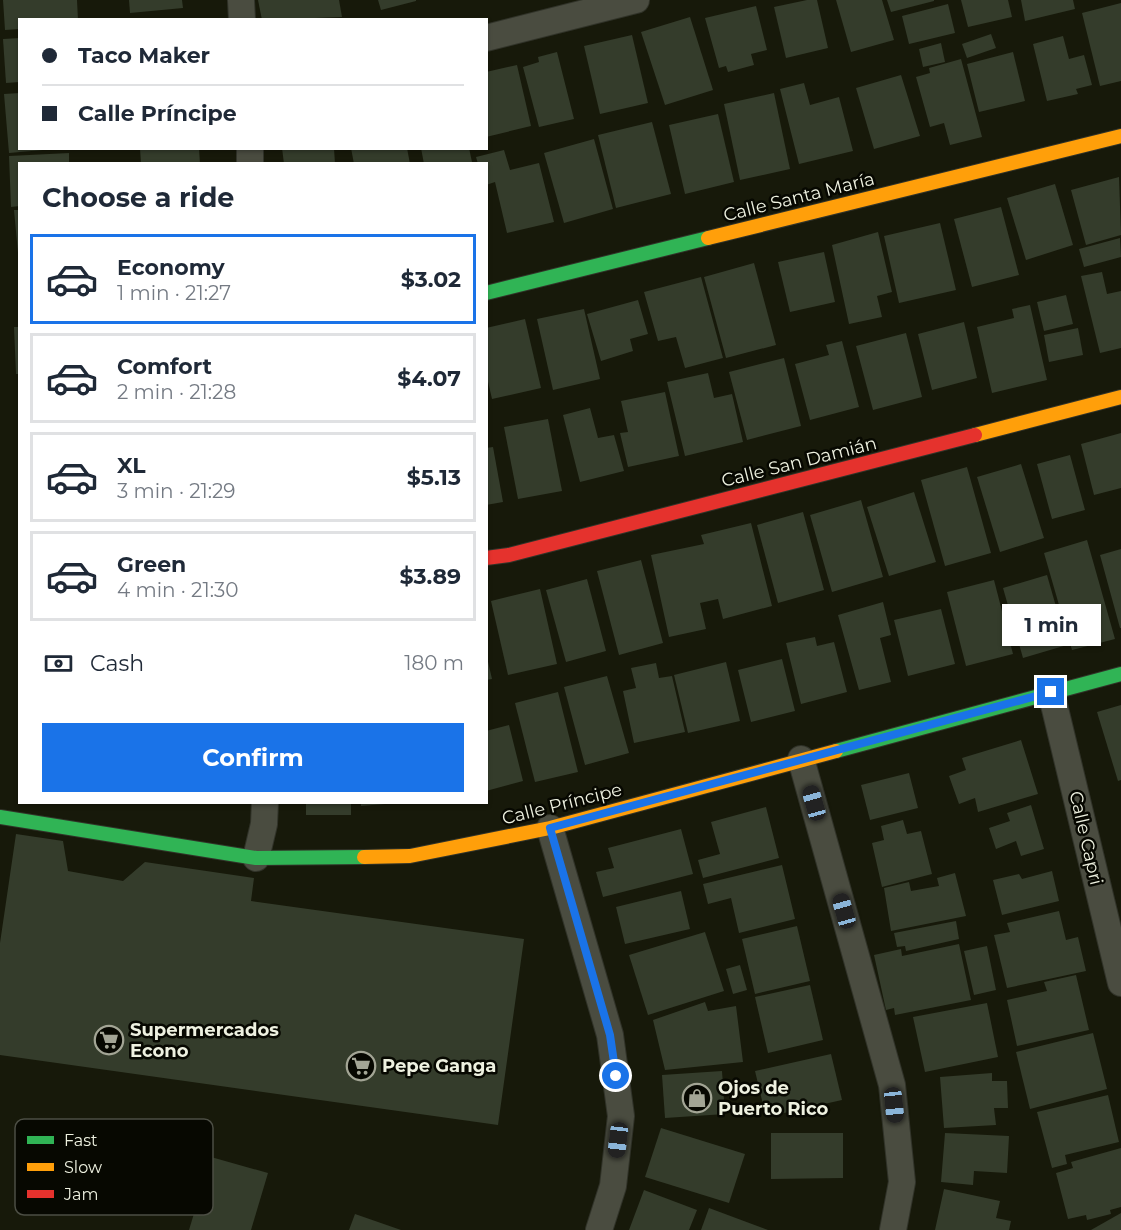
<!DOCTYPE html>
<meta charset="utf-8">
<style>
body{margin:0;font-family:Montserrat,sans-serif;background:#f2f2f3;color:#1f2937;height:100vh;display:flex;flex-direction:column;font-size:22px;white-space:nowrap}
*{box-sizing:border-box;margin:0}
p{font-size:20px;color:#747a83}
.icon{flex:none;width:33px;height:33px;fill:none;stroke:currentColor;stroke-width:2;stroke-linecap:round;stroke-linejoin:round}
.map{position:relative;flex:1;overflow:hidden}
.side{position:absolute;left:18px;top:162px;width:470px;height:642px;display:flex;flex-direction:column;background:#fff;border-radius:0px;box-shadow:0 2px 4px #0004}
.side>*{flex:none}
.top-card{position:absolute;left:18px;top:18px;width:470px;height:132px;border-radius:0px;box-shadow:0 2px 4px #0004;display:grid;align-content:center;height:132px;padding:0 24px;background:#fff}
.end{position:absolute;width:27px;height:27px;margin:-14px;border:8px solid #1a73e8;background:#fff;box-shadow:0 0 0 3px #fff}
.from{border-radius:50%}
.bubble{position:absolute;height:42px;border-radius:0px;background:#fff;box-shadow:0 2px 4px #0004;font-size:20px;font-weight:700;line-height:42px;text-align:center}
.car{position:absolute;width:18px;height:36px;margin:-18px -9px;border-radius:8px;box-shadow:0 0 4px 2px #0007;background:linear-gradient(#222 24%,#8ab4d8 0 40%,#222 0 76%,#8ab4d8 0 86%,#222 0)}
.top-card b{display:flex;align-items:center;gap:21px;height:57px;font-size:22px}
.top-card b+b{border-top:2px solid #e0e1e3}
.top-card i{width:15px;height:15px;background:#1f2937}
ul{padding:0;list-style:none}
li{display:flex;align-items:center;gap:18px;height:90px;margin:0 12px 9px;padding:0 12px;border:3px solid #e0e1e3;border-radius:0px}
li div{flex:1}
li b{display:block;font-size:22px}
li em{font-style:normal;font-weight:700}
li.on{border-color:#1a73e8}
li>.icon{width:54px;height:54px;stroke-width:1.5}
h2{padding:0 24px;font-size:27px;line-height:72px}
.pay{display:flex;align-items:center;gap:15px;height:66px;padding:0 24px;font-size:22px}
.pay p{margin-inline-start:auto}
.cta{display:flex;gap:12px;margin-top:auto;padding:12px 24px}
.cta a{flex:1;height:69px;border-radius:0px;background:#1a73e8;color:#fff;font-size:24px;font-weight:700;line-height:69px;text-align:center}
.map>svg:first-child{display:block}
.building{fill:#343c2b}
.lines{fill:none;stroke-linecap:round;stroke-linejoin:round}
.street-casing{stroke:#313329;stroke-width:28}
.fast-casing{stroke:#313329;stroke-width:16}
.slow-casing{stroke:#313329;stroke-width:16}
.jam-casing{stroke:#313329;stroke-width:16}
.street{stroke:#4a4c40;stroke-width:26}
.fast{stroke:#30b455;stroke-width:14}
.slow{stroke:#ff9f0a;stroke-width:14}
.jam{stroke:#e5322d;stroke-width:14}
.route{stroke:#1a73e8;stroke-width:8}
.labels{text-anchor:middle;stroke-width:5;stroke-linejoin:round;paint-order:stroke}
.street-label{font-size:18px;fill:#eef1e0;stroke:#070801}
.poi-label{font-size:18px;font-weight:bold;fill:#eef1e0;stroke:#070801;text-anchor:start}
.key{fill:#070801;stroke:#4c4e44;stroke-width:1.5}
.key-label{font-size:16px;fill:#eef1e0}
</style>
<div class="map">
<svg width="1121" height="1230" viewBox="0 0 1121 1230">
<rect width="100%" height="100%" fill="#17190a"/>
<g class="building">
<polygon points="3,0 77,0 78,20 20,20 20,29 5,30"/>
<polygon points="129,0 182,0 183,8 130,13"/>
<polygon points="258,0 339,0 342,17 262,20"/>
<polygon points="378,0 416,0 416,1 381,10"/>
<polygon points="807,0 817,0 828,48 786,58 774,7"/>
<polygon points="836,0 882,0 894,40 851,52"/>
<polygon points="887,0 934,0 934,1 891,12"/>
<polygon points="961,0 1008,0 1012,17 968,27"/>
<polygon points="1021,0 1073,0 1075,9 1025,21"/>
<polygon points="1121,3 1121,81 1100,86 1082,13"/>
<polygon points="948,4 955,33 909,44 902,16"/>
<polygon points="756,6 767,50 751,54 754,65 728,72 726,66 719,68 705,18"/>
<polygon points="690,17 713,90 665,105 641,32"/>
<polygon points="991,34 996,48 967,58 962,44"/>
<polygon points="632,35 648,103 600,114 584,46"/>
<polygon points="1063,36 1069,59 1084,55 1092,85 1076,89 1078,94 1047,101 1033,44"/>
<polygon points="20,38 20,82 6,83 3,39"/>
<polygon points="941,43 945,62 923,67 919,49"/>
<polygon points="557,52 574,119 539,127 523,67 539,62 538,57"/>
<polygon points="1013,52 1025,101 979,112 967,64"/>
<polygon points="961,59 982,137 950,145 944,123 930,127 916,77 930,73 929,68"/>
<polygon points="517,65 531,126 486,137 486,72"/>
<polygon points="901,75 920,136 874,149 856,88"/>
<polygon points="804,83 810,105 839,97 853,151 799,164 780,89"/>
<polygon points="20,93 20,148 43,150 9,153 4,94"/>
<polygon points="774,93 790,169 740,180 724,104"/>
<polygon points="718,114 734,182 685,194 669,125"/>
<polygon points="652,122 671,194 616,208 598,135"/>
<polygon points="594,139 613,209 564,223 544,153"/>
<polygon points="140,148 199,148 200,164 141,164"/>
<polygon points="282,148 334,148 335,164 284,164"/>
<polygon points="351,148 407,148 410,164 354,164"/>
<polygon points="421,148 469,148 472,162 424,164"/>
<polygon points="504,150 510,170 539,163 554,222 507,233 495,182 486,185 486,164 478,164 476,157"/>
<polygon points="69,153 69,164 20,164 20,206 11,207 9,156"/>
<polygon points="1119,177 1121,235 1086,245 1071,190"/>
<polygon points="1055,184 1073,245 1026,260 1007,198"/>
<polygon points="1001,207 1019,275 972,287 954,219"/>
<polygon points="14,210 20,210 20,253 18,253"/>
<polygon points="940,223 956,290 899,303 884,236"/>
<polygon points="878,232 892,292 877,296 882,317 849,324 832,245"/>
<polygon points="1120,238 1121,257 1084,267 1079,249"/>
<polygon points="824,252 835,302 790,312 778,262"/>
<polygon points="754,263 776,345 726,358 704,277"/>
<polygon points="1102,272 1107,294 1121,291 1121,348 1100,353 1081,276"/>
<polygon points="701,277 723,358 685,368 676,337 658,341 644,292"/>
<polygon points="1066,295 1073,324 1044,331 1037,302"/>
<polygon points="638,300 648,334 630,339 633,351 601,361 587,314"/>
<polygon points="1030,305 1047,380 992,393 977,327 1014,318 1012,309"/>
<polygon points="584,309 600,379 553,390 537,319"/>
<polygon points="525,319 541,388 492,399 486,373 486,328"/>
<polygon points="964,322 977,378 932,390 918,334"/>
<polygon points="14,327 20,327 20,374 16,374"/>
<polygon points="1078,328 1083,355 1049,362 1044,335"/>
<polygon points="906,333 922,397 873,410 856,346"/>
<polygon points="842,341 859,407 810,420 795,364 829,355 826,345"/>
<polygon points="784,358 801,426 747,440 729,372"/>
<polygon points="708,373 714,398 732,394 743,442 685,456 667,382"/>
<polygon points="665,392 679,456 628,467 620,433 628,432 621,401"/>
<polygon points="590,408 598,438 614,435 624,471 580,482 563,415"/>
<polygon points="548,419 562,491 518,499 504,427"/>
<polygon points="1121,433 1121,488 1094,495 1081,444"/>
<polygon points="493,447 503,502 486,505 486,448"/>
<polygon points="1070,455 1085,510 1052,519 1037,464"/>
<polygon points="1021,464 1044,538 1000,552 977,477"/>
<polygon points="967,467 991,553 945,566 921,480"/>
<polygon points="914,492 936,562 889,576 867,507"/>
<polygon points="861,500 883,577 832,592 810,515"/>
<polygon points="803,512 824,590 778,603 757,525"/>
<polygon points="751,523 772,606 723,619 718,599 700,603 706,629 669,637 651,555 704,544 701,535"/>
<polygon points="1087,540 1115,639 1072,650 1044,553"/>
<polygon points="1121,549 1121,628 1120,628 1100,555"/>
<polygon points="641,560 663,643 619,655 597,571"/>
<polygon points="1047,575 1067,645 1023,658 1003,588"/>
<polygon points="587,579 606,651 566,662 546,590"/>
<polygon points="994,580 1013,654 966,666 947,592"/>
<polygon points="540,589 557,664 508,675 491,601"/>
<polygon points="883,602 891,635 880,638 891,682 859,690 838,615"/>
<polygon points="941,609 955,664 908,676 894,620"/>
<polygon points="815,637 817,646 834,642 847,692 801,704 786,643"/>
<polygon points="486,653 492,679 486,680"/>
<polygon points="782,659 795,711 751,722 738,670"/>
<polygon points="726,662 740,721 688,733 674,675"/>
<polygon points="656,663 659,678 672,676 685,732 634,743 623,691 636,688 631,668"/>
<polygon points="607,676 629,753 585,765 564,687"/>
<polygon points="558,692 578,772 535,782 515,703"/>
<polygon points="1121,705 1121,780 1118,781 1097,712"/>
<polygon points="509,725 523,781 486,791 486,731"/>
<polygon points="1021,740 1038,794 978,812 975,798 959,804 949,776 966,770 962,758"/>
<polygon points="909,773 918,808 870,820 861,785"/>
<rect x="306" y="802" width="45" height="13"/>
<polygon points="361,802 385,802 385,804 361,806"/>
<polygon points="1031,805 1044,849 1021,856 1016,841 996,849 989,828 1010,821 1007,813"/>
<polygon points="766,807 779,858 703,878 698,860 720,854 711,822"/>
<polygon points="903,820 907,834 921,831 932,874 882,887 872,843 884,840 881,826"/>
<polygon points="681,829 693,874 603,897 596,872 614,868 608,848"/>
<polygon points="16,834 63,841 68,871 123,881 145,862 254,878 251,901 524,939 498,1125 0,1055 0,943"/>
<polygon points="782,865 795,919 739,933 731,898 708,904 703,884"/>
<polygon points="1052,871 1059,901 1002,915 993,880 1019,874 1022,879"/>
<polygon points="955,873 966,916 891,931 884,888 909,882 911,891 939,886 937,878"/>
<polygon points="681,891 690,929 625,944 616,907"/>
<polygon points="1059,911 1066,940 1078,937 1086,971 1007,988 994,935 1010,932 1007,923"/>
<polygon points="956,921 959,939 906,951 905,946 897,947 894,933"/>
<polygon points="797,926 810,981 755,994 742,939"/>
<polygon points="705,932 724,991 648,1015 629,955"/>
<polygon points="959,944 971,1000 895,1015 894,1008 886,1010 874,955 901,949 902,956"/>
<polygon points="987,946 996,990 974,995 964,951"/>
<polygon points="740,965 747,990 733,994 726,969"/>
<polygon points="1076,975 1089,1030 1017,1046 1007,1000 1047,991 1044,982"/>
<polygon points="810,985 823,1040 768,1053 755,997"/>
<polygon points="705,1002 708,1011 736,1006 743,1062 665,1070 653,1020"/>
<polygon points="987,1003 998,1057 925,1072 913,1017"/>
<polygon points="1093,1033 1107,1089 1030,1109 1016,1052"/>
<polygon points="831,1054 842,1100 766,1117 755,1071"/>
<polygon points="722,1071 725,1114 665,1118 662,1075"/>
<polygon points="992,1073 992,1081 1007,1081 1008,1108 994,1108 996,1125 944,1128 940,1077"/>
<polygon points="1108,1095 1119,1142 1065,1155 1067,1164 1052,1168 1037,1112"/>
<polygon points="661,1128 745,1154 729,1203 645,1177"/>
<polygon points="771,1133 843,1133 843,1178 771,1179"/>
<polygon points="945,1133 1009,1136 1007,1173 974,1171 973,1185 941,1182"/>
<polygon points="1121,1148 1121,1207 1110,1210 1111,1214 1087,1220 1086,1215 1068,1219 1056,1173 1073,1168 1071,1162"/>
<polygon points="211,1157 268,1173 251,1230 189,1230"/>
<polygon points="944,1189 1000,1201 996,1218 1011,1221 1009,1230 935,1230"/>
<polygon points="644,1190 697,1210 689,1230 629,1230"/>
<polygon points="709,1208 768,1230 701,1230"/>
<polygon points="1121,1213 1121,1230 1091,1230"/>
<polygon points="355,1214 401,1230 349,1230"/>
</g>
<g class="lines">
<g class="street-casing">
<g id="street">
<polyline points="241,0 242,20"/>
<polyline points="486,38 636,0"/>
<polyline points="250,148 250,164"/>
<polyline points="1051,692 1121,983"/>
<polyline points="801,759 892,1085 902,1182 893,1230"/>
<polyline points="550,828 610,1035 621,1116 613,1186 599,1230"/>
<polyline points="256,858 264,824 265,802"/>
</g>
</g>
<g class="fast-casing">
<g id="fast">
<polyline points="486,293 708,238"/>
<polyline points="836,751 1121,674"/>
<polyline points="0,817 256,858 364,857"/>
</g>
</g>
<g class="slow-casing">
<g id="slow">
<polyline points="708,238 1121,136"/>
<polyline points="975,435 1121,397"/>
<polyline points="364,857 410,856 550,828 836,751"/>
</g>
</g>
<g class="jam-casing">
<polyline id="jam" points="486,558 509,555 975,435"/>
</g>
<use href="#street" class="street"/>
<use href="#fast" class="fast"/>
<use href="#slow" class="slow"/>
<use href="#jam" class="jam"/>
</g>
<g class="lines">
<polyline class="route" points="616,1076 610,1035 550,828 1051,692"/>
</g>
<defs>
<g id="supermarket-ring" transform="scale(1.5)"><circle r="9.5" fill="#070801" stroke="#a3a595" stroke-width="1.5"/><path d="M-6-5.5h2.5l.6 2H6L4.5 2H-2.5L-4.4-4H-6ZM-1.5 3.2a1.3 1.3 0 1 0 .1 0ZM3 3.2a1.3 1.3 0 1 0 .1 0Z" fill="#a3a595"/></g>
<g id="shop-ring" transform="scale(1.5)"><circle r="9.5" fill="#070801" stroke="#a3a595" stroke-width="1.5"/><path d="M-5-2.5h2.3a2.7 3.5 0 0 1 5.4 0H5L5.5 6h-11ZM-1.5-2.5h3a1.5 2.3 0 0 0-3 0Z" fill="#a3a595"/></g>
</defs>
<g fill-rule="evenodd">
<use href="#supermarket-ring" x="109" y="1040"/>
<use href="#supermarket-ring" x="361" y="1066"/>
<use href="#shop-ring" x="697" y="1098"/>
</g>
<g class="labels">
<g class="street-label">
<text transform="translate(799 197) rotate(-14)" y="6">Calle Santa María</text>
<text transform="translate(799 462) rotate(-14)" y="6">Calle San Damián</text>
<text transform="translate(562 804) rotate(-14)" y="6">Calle Príncipe</text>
<text transform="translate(1086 838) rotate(77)" y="6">Calle Capri</text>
</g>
<g class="poi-label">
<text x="130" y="1036">Supermercados<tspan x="130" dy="21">Econo</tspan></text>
<text x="382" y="1072">Pepe Ganga</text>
<text x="718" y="1094">Ojos de<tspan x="718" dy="21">Puerto Rico</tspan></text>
</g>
</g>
<rect x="15" y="1119" width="198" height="96" rx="9" class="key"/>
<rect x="27" y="1136" width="27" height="8" fill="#30b455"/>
<rect x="27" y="1163" width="27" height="8" fill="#ff9f0a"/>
<rect x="27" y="1190" width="27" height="8" fill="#e5322d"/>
<g class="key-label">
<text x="64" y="1146">Fast</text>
<text x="64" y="1173">Slow</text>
<text x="64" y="1200">Jam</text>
</g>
</svg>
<i class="end from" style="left:616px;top:1076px"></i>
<i class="end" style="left:1051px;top:692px"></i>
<div class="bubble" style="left:1002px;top:604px;width:99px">1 min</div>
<i class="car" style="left:814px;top:803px;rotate:344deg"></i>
<i class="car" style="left:844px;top:911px;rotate:344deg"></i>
<i class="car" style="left:894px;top:1105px;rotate:174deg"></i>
<i class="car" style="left:618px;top:1140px;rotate:187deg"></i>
<div class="top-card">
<b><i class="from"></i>Taco Maker</b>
<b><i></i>Calle Príncipe</b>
</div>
<section class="side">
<h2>Choose a ride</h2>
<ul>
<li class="on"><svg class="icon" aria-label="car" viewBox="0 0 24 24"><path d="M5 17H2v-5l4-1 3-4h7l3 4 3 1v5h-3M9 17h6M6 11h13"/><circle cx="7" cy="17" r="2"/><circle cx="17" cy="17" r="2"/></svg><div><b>Economy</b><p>1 min · 21:27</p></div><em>$3.02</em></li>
<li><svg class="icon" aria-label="car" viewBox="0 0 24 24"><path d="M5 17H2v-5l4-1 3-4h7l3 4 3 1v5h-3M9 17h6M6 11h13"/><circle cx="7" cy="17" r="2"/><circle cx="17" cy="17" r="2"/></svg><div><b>Comfort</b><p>2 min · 21:28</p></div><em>$4.07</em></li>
<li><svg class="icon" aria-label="car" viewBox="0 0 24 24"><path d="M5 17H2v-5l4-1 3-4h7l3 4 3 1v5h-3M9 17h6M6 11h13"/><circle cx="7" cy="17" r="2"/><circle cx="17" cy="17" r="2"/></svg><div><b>XL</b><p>3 min · 21:29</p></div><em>$5.13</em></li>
<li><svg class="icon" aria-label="car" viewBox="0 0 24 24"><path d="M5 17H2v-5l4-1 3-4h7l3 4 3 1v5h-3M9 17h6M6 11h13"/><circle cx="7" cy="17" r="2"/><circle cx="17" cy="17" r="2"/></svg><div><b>Green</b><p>4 min · 21:30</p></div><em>$3.89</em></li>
</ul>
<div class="pay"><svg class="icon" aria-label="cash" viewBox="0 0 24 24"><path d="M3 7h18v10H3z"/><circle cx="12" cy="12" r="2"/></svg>Cash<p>180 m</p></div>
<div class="cta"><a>Confirm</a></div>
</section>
</div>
